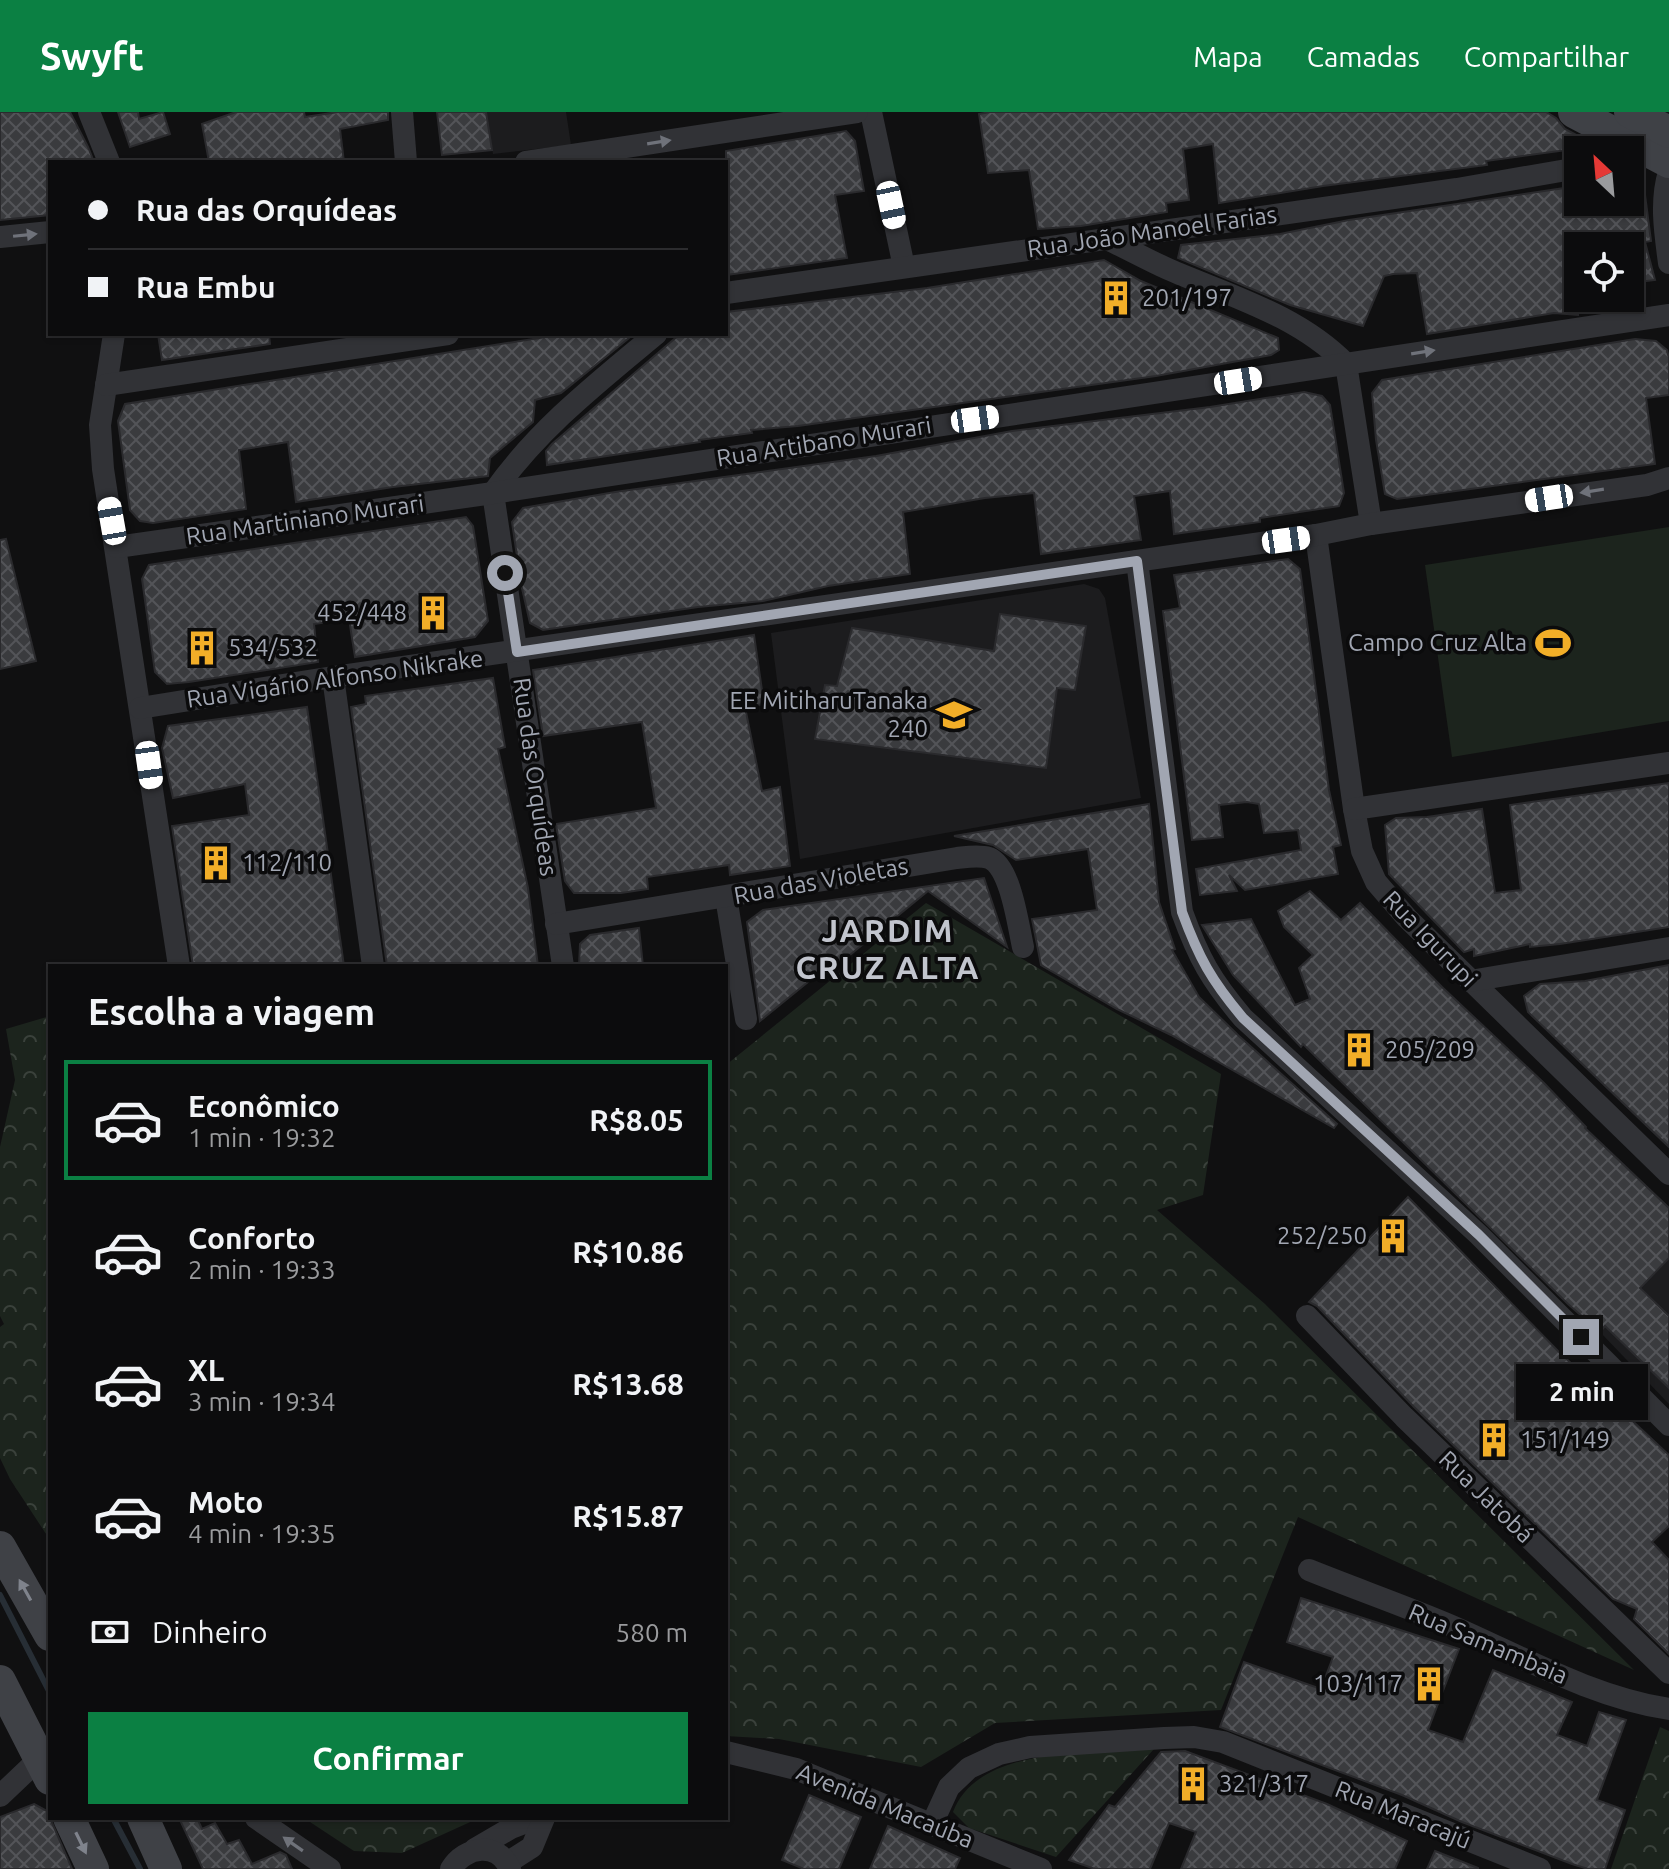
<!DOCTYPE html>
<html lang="pt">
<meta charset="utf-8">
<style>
body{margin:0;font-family:Ubuntu,sans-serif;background:#1a1a1b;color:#f1f3f6;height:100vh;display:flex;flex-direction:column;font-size:30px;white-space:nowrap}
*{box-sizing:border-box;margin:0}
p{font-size:26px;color:#9a9b9d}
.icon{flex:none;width:44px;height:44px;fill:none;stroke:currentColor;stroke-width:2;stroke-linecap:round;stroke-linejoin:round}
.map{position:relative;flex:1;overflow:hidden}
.panel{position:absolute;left:48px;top:852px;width:680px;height:856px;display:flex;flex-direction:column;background:#0c0c0d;border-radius:0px;box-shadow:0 2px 6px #0004,0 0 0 2px #2c2c2e}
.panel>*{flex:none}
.banner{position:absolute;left:48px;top:48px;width:680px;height:176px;border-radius:0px;box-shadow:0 2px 6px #0004,0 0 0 2px #2c2c2e;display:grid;align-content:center;height:176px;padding:0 40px;background:#0c0c0d}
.needle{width:52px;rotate:334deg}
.buttons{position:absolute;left:1564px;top:24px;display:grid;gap:16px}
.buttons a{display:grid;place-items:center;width:80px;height:80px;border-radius:0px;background:#0c0c0d;box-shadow:0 2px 6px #0004,0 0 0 2px #2c2c2e;font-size:40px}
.end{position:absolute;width:36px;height:36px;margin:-18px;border:10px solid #a1a6b2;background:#111;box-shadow:0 0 0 4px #111}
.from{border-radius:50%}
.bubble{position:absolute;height:56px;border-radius:0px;background:#0c0c0d;box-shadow:0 2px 6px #0004,0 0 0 2px #2c2c2e;font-size:26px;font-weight:700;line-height:56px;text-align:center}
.car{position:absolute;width:24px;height:48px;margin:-24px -12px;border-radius:10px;box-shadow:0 0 6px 2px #0007;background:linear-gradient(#fff 24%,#345 0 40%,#fff 0 76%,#345 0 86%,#fff 0)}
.banner b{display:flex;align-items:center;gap:28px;height:76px;font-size:30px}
.banner b+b{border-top:2px solid #2c2c2e}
.banner i{width:20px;height:20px;background:#f1f3f6}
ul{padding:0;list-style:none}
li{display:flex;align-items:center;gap:24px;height:120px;margin:0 16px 12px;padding:0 24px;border:4px solid transparent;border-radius:0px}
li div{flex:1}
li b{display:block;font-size:30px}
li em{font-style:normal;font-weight:700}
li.current{border-color:#0b8043}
li>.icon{width:72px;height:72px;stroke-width:1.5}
h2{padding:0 40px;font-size:36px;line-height:96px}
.pay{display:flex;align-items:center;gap:20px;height:88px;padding:0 40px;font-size:30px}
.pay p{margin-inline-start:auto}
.primary-button{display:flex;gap:16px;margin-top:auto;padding:16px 40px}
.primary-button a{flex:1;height:92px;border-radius:0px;background:#0b8043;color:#fff;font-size:32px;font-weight:700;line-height:92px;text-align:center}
header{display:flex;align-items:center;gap:48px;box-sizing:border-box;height:112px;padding:0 40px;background:#0b8043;color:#fff}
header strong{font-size:38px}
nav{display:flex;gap:44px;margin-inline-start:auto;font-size:28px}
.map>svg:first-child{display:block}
.built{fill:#1c1c1e}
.green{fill:#1c241d}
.forest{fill:url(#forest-crowns)}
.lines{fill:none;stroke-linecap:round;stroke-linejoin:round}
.stream{stroke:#272e35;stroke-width:6}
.building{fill:url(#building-cross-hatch);stroke:#2a2a2d;stroke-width:2}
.street{stroke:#313236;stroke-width:22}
.secondary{stroke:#3f4146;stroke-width:32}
.oneway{fill:#6f727a}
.oneway2{fill:#7f838c}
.route{stroke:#a1a6b2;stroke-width:10}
.labels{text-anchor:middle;stroke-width:7;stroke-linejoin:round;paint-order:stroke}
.street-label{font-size:24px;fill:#a1a6b2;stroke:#0b0b0c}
.poi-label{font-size:24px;fill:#a1a6b2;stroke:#0b0b0c;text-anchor:start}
.district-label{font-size:32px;font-weight:bold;letter-spacing:2px;fill:#c2c5ce;stroke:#0b0b0c}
</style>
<header>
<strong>Swyft</strong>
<nav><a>Mapa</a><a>Camadas</a><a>Compartilhar</a></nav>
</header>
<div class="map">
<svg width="1669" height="1757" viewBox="0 0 1669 1757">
<defs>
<pattern id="forest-crowns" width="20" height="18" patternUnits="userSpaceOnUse" patternTransform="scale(2)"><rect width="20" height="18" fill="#1c241d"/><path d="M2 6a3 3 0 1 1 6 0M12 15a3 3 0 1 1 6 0" fill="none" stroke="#3a413b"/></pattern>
<pattern id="building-cross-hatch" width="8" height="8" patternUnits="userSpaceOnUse" patternTransform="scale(2)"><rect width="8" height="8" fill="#3a3b3e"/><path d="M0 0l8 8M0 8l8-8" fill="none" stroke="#535458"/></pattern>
</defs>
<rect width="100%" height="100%" fill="#101011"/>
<g class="built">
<polygon points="486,0 566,0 571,33 493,42"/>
<polygon points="1084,472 1099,477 1105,486 1141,686 800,747 771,521"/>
<polygon points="1669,1146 1669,1292 1600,1220"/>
</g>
<polygon class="green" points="1669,415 1669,609 1452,645 1425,453"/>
<g class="forest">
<polygon points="926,791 1221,962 1203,1083 1157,1098 1265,1192 1634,1558 1298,1405 1221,1598 995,1611 921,1655 779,1627 726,1624 726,953"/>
<polygon points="50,904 50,1428 10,1367 0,1346 0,1215 4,1212 0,1204 0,1035 15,968 6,917"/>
<polygon points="1660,1615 1669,1619 1669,1757 1611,1757"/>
<path d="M1154,1637l-98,108 -87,-29 -16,-16c25,-67 141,-59 201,-63z"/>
<polygon points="304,1706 479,1706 402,1741 354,1739"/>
</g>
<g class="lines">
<g class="stream">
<polyline points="0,1483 50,1581"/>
<polyline points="113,1706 140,1757"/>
</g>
</g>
<g class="building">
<polygon points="0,0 70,0 88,35 94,50 50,50 50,103 0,108"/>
<polygon points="118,0 138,0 139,7 163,0 170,22 130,35"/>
<polygon points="236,0 304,0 305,5 338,0 388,0 388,8 340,17 344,50 209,50 202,12"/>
<polygon points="437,0 486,0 492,38 442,43"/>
<polygon points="990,0 1546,0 1556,6 1565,17 1597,34 1486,49 1487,53 1323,74 1219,91 1213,32 1183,37 1189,88 1166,91 1167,100 1081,114 1038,117 1029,58 988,61 979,2"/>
<polygon points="846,19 855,29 864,79 835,83 847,146 726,163 726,39"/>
<polygon points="1630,64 1644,75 1651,129 1645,130 1655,168 1630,171 1630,134 1578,134 1578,203 1554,201 1427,222 1417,161 1393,162 1384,164 1363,214 1290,193 1178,146 1181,133 1280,122 1349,108 1578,74 1578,90 1630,90"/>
<polygon points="1104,148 1141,169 1278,226 1279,238 1271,243 1156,264 798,314 751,318 752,321 699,328 700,330 547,353 546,339 552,332 680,222 726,222 726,200 927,176"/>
<polygon points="158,222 269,222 270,232 162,248"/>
<polygon points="564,222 634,222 561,281 535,288 533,310 490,346 488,364 393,375 296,390 288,330 239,338 246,397 153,411 140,409 130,398 118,309 125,292"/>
<polygon points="1635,227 1656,229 1667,238 1669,246 1669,283 1646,286 1655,352 1397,387 1385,382 1376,328 1372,281 1382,268"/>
<polygon points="1304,280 1322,284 1330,293 1344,381 1339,394 1260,406 1260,410 1174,422 1170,379 1134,384 1141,428 1041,442 1034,381 985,386 903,400 910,462 828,474 763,489 698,495 543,518 530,511 521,472 512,410 523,396 615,380 876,344 1012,319 1210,295"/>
<polygon points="466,405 473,414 488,509 475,525 355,545 349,507 314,512 318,550 189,570 167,572 155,560 142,467 149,453"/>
<polygon points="6,427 36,549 0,557 0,428"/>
<polygon points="1288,447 1300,457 1329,678 1341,733 1333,735 1338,762 1245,778 1229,763 1237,779 1200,783 1196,757 1301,738 1298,718 1264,721 1259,692 1247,690 1219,693 1223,725 1192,728 1163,499 1180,496 1174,463"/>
<polygon points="1000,502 1086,514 1075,578 1057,576 1046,656 815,627 825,573 837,574 852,516 994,539"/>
<polygon points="754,523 764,592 745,595 762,679 780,675 790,754 730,763 729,753 647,765 648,777 621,781 574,781 565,769 556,712 656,696 642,610 543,624 533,558"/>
<polygon points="493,566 505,635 498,637 528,776 538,854 387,854 351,595 366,592 365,584"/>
<polygon points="307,595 344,854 193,854 172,714 249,703 245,672 173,686 162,636 168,614"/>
<polygon points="1669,671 1669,815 1560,832 1530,835 1530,832 1474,844 1474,837 1464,840 1389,762 1385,713 1396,706 1427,705 1482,697 1495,781 1521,778 1510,693"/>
<polygon points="1149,692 1159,790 1175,837 1172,838 1199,885 1239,924 1337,1012 1334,1016 1171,923 1117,897 1041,853 1032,807 1097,798 1088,737 1016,748 993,733 954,724"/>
<polygon points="984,766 1007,835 928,779 840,851 824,857 760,909 747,810 763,798"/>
<polygon points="1310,779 1341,808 1360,791 1442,875 1544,971 1586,1015 1585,1016 1669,1096 1669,1146 1640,1176 1669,1204 1669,1276 1605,1214 1600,1220 1568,1192 1303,932 1301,935 1233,863 1202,813 1251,807 1295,893 1310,887 1299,856 1313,843 1284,815 1278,799"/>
<polygon points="639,816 643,854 579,854 580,832 590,823"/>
<polygon points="1669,853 1669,1035 1528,900 1524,884 1540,872 1585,869"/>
<polygon points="1408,1085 1558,1239 1669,1343 1669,1414 1652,1430 1669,1448 1669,1542 1634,1507 1637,1497 1613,1487 1414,1295 1317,1194 1309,1190"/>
<polygon points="1301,1486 1459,1537 1428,1618 1463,1630 1493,1558 1572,1590 1557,1623 1587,1634 1599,1600 1626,1608 1597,1688 1625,1698 1605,1757 1588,1757 1572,1752 1462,1710 1402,1683 1220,1615 1244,1550 1321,1577 1333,1545 1287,1530"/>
<polygon points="1185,1639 1327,1692 1407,1729 1395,1757 1181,1757 1196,1720 1169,1711 1150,1757 1095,1757 1069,1748 1109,1693 1115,1695 1161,1640"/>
<polygon points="809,1683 861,1705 839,1757 804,1757 782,1748"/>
<polygon points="34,1692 47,1699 72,1757 0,1757 0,1705"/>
<polygon points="179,1706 197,1706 202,1717 215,1711 227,1732 239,1728 252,1752 280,1740 286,1743 292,1757 203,1757"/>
<polygon points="888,1714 960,1746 955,1757 870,1757"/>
<polygon points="1435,1739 1478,1756 1478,1757 1427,1757"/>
</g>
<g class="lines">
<g class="street">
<polyline points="89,0 109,50"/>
<polyline points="402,0 406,50"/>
<polyline points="871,0 904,155"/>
<polyline points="526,50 857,0"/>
<path d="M1669,60c-9,29 -4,61 0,91"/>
<polyline points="0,125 50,120"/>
<path d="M1107,127c21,10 41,21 61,30 62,27 130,46 178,95"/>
<polyline points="726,181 1457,77 1578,56"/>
<polyline points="114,222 100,313 103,357 179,854"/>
<polyline points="1346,252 1371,412"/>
<polyline points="106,273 448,222"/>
<polyline points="493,381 563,854"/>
<path d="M493,381c44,-63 104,-110 163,-159"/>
<polyline points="1316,423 1354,697 1362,739 1376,770 1407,806 1669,1062"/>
<polyline points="117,435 493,381 1669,203"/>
<path d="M1137,449l45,351c17,47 29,68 61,106l236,217 190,190"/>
<polyline points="333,565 373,854"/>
<polyline points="140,596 333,565 1316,423 1371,412 1647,373 1669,366"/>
<polyline points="1354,697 1669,651"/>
<polyline points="726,785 746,907"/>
<path d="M556,812l401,-66c10,-1 22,-3 32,0 22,9 29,67 34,89"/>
<polyline points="1470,869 1669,836"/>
<polyline points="1307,1204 1404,1305 1669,1561"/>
<path d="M1309,1458c47,19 96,36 143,56 71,31 140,71 217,83"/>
<polyline points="726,1640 796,1657 1041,1757"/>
<polyline points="0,1684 40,1646"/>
<polyline points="256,1706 330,1757"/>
<polyline points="932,1712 949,1675 969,1656 999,1642 1030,1635 1164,1626 1194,1625 1223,1630 1540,1757"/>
<polyline points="475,1737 511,1716 537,1706"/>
<polyline points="507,1751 532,1735 544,1706"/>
<path d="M451,1757c14,-23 47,-28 59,0"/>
</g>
<g class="secondary">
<polyline points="1574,0 1669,50"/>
<polyline points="1630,0 1669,20"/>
<polyline points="0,1435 50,1523"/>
<polyline points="0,1569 50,1667"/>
<polyline points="69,1706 93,1757"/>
<polyline points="143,1706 166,1757"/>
</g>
</g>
<defs><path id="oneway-solid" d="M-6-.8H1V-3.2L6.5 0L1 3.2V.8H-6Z" transform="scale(2)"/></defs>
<g class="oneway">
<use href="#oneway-solid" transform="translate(659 30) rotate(-9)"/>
<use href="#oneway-solid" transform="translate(25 123) rotate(-6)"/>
<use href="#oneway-solid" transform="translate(1423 240) rotate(-9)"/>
<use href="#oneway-solid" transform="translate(1592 379) rotate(171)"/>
<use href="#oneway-solid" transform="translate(293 1732) rotate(-145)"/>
</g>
<g class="oneway2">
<use href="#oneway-solid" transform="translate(25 1478) rotate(-119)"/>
<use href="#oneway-solid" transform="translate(81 1731) rotate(64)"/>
</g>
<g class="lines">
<path class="route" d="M505,461l12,79 620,-91 45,351c17,46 29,68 61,106l236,217 102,102"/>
</g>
<defs>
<g id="building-bare" transform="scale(2.76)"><path d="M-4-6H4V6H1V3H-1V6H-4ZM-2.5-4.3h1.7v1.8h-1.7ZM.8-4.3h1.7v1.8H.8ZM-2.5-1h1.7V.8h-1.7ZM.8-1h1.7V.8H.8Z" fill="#f2ae28" stroke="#0b0b0c" stroke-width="2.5" paint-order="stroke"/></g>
<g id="stadium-bare" transform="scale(2.76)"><path d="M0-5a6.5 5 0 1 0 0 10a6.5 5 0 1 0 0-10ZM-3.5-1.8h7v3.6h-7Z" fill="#f2ae28" stroke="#0b0b0c" stroke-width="2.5" paint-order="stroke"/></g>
<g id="school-bare" transform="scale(2.76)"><path d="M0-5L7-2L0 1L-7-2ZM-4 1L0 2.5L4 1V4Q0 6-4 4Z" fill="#f2ae28" stroke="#0b0b0c" stroke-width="2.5" paint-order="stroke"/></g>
</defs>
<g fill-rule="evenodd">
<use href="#building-bare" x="1116" y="186"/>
<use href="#building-bare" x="433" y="501"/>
<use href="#stadium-bare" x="1553" y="531"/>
<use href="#building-bare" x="202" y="536"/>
<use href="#school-bare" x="954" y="603"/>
<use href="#building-bare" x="216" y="751"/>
<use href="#building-bare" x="1359" y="938"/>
<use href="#building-bare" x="1393" y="1124"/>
<use href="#building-bare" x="1494" y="1328"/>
<use href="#building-bare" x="1429" y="1572"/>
<use href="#building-bare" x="1193" y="1672"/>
</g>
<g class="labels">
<g class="street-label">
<text transform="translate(1152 120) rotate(-8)" y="8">Rua João Manoel Farias</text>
<text transform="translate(824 330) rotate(-9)" y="8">Rua Artibano Murari</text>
<text transform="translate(305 408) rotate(-8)" y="8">Rua Martiniano Murari</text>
<text transform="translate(335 567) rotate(-8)" y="8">Rua Vigário Alfonso Nikrake</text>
<text transform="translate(535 665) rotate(82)" y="8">Rua das Orquídeas</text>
<text transform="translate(821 769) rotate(-10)" y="8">Rua das Violetas</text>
<text transform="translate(1430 827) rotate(46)" y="8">Rua Igurupi</text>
<text transform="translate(1486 1385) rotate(44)" y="8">Rua Jatobá</text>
<text transform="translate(1488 1532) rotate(23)" y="8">Rua Samambaia</text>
<text transform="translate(885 1694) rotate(22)" y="8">Avenida Macaúba</text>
<text transform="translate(1403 1703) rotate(22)" y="8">Rua Maracajú</text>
</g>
<g class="poi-label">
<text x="1142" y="194">201/197</text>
<text x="407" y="509" text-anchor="end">452/448</text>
<text x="1527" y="539" text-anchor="end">Campo Cruz Alta</text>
<text x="228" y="544">534/532</text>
<text x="928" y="597" text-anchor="end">EE MitiharuTanaka<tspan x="928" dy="28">240</tspan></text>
<text x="242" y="759">112/110</text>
<text x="1385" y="946">205/209</text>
<text x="1367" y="1132" text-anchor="end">252/250</text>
<text x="1520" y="1336">151/149</text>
<text x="1403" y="1580" text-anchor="end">103/117</text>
<text x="1219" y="1680">321/317</text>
</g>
<g class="district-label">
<text x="888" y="830">JARDIM<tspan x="888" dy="37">CRUZ ALTA</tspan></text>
</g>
</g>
</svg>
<div class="buttons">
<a><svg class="needle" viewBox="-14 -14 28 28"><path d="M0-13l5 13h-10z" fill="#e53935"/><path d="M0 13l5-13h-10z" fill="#9a9b9d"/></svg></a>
<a><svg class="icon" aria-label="locate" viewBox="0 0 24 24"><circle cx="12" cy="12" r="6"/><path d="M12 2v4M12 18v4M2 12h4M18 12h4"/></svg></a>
</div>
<i class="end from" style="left:505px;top:461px"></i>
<i class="end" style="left:1581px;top:1225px"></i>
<div class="bubble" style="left:1516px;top:1252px;width:132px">2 min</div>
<i class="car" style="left:891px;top:93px;rotate:168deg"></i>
<i class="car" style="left:1238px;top:269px;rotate:81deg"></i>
<i class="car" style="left:975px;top:307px;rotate:82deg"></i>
<i class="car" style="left:1549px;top:386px;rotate:261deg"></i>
<i class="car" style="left:112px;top:409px;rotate:350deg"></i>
<i class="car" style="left:1286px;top:428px;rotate:82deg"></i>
<i class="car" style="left:149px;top:653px;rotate:172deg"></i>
<div class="banner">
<b><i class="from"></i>Rua das Orquídeas</b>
<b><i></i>Rua Embu</b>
</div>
<section class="panel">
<h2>Escolha a viagem</h2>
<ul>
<li class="current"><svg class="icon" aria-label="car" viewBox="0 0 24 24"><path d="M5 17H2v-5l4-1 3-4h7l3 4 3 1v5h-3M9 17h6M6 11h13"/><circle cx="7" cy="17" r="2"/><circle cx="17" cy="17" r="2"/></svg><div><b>Econômico</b><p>1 min · 19:32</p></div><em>R$8.05</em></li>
<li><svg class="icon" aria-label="car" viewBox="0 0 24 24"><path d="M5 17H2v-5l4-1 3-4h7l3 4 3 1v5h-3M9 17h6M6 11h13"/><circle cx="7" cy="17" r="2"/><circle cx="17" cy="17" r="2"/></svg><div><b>Conforto</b><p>2 min · 19:33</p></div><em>R$10.86</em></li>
<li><svg class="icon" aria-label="car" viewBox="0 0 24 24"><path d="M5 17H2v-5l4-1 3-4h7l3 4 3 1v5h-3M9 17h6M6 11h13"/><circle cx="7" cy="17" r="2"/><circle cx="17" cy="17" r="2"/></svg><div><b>XL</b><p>3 min · 19:34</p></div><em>R$13.68</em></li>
<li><svg class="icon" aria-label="car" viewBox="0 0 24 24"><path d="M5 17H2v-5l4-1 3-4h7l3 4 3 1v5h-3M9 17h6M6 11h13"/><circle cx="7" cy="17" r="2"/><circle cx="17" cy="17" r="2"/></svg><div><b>Moto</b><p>4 min · 19:35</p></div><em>R$15.87</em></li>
</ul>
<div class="pay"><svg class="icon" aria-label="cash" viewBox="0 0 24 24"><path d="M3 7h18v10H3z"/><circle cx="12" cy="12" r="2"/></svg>Dinheiro<p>580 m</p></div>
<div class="primary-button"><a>Confirmar</a></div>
</section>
</div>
